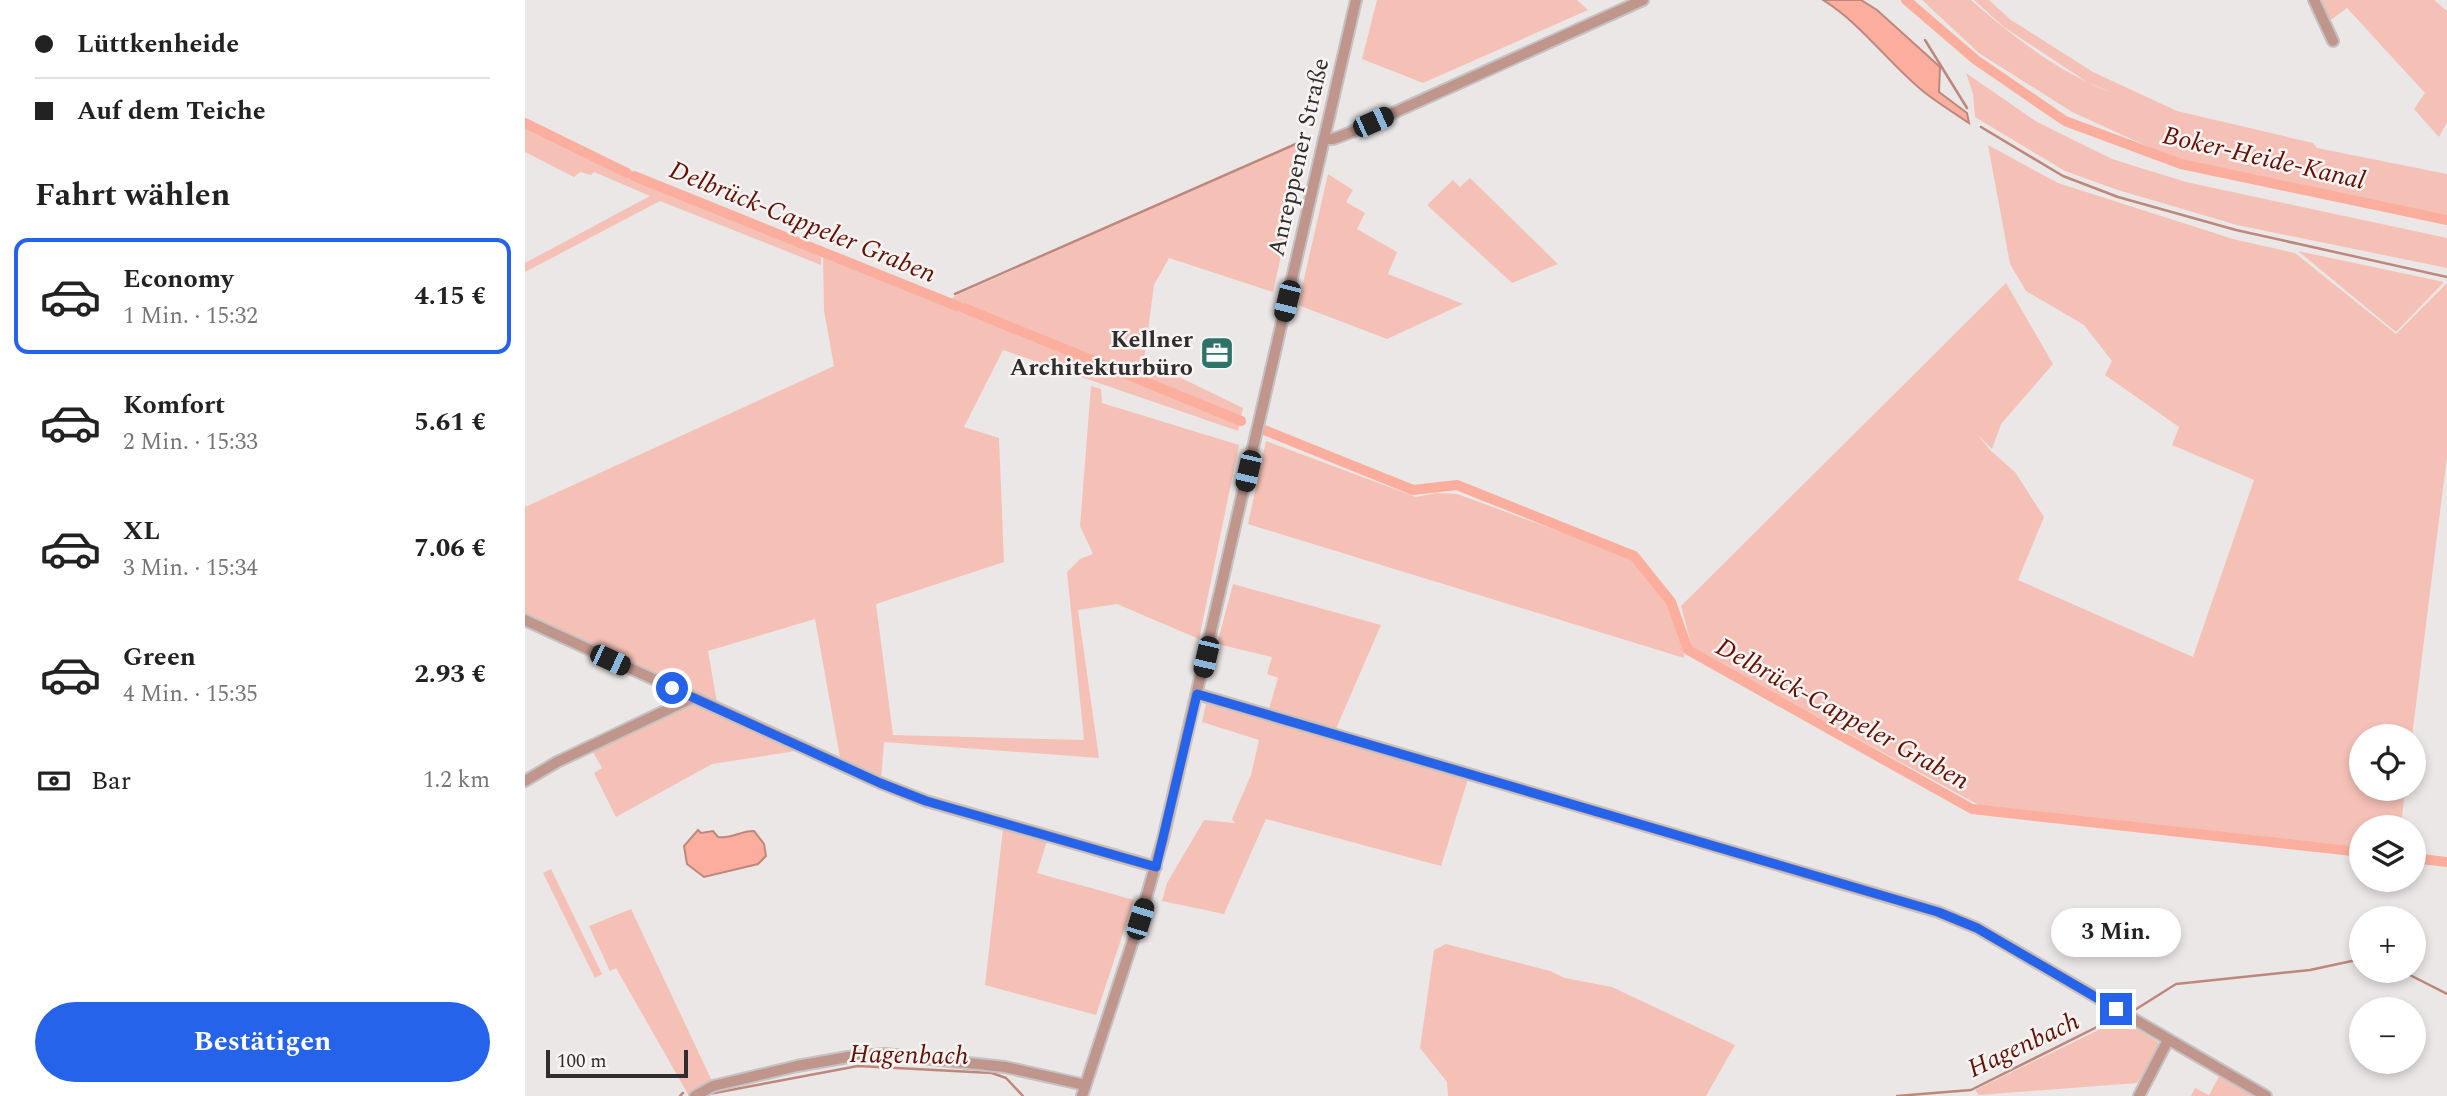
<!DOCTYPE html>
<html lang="de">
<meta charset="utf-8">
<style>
body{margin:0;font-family:Spectral,serif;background:#f2f2f2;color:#222;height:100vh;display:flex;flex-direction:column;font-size:26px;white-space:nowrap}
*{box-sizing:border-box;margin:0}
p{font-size:23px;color:#767676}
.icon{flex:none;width:38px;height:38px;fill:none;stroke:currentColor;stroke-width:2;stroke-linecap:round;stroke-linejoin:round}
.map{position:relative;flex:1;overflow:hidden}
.drawer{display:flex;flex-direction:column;background:#fff;width:525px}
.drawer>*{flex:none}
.banner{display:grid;align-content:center;height:154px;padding:0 35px;background:#fff}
.fabs{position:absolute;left:1824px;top:724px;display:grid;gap:14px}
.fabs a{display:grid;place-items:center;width:77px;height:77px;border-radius:50%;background:#fff;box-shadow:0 4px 10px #0003;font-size:35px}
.scale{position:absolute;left:21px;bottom:18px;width:142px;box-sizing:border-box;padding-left:7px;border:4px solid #2f2d2d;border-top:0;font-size:19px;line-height:24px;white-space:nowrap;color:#2f2d2d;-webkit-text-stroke:5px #f8f4f3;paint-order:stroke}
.end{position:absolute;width:32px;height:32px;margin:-16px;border:9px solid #2563eb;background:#fff;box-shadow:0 0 0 4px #fff}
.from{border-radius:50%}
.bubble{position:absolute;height:49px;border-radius:24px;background:#fff;box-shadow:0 4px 10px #0003;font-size:23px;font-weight:700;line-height:49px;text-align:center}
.car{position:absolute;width:21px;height:42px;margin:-21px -10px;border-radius:9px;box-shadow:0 0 5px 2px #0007;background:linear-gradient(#222 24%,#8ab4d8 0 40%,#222 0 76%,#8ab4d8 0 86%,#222 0)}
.banner b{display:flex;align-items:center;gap:24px;height:66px;font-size:26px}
.banner b+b{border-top:2px solid #e0e0e0}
.banner i{width:18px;height:18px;background:#222}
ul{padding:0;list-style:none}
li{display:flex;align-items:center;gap:21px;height:116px;margin:0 14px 10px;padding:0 21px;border:4px solid transparent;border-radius:14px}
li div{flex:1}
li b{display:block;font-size:26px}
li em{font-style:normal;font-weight:700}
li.on{border-color:#2563eb}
li>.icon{width:63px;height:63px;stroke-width:1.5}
h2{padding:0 35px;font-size:32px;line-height:84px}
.pay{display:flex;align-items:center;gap:18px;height:77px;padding:0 35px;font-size:26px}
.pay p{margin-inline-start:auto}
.primary-button{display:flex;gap:14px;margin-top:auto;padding:14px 35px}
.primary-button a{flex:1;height:80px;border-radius:42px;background:#2563eb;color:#fff;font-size:28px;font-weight:700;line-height:80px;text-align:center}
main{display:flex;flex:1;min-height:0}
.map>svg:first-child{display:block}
.green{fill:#f5c1b7}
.water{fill:#fcae9e;stroke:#be877c;stroke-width:2}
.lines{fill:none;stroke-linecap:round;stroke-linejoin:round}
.stream{stroke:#be877c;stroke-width:2.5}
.canal{stroke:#fcae9e;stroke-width:10}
.minor-casing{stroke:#c5c2c1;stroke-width:14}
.minor{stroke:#c0958c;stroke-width:10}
.route{stroke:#2563eb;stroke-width:9}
.labels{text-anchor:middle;stroke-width:5;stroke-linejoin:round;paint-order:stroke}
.street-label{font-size:24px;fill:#2f2d2d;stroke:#f8f4f3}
.poi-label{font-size:24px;font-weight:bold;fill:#2f2d2d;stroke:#f8f4f3;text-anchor:end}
.water-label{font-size:26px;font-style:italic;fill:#641003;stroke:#f8f4f3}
</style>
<main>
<section class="drawer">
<div class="banner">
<b><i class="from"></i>Lüttkenheide</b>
<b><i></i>Auf dem Teiche</b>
</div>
<h2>Fahrt wählen</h2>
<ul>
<li class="on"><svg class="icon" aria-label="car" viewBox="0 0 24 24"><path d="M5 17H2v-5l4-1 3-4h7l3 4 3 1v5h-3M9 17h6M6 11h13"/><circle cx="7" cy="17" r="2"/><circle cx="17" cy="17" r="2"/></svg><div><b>Economy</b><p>1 Min. · 15:32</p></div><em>4.15 €</em></li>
<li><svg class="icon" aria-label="car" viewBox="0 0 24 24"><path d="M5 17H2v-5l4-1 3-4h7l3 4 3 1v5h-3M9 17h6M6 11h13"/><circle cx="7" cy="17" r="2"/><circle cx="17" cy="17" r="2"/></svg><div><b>Komfort</b><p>2 Min. · 15:33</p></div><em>5.61 €</em></li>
<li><svg class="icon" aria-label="car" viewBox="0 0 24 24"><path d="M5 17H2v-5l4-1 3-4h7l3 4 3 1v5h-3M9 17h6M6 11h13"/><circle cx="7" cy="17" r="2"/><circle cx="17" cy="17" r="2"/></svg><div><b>XL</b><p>3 Min. · 15:34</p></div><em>7.06 €</em></li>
<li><svg class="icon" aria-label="car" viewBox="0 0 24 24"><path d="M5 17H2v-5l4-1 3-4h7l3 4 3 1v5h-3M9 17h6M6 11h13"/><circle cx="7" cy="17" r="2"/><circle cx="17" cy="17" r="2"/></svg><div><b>Green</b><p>4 Min. · 15:35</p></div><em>2.93 €</em></li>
</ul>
<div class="pay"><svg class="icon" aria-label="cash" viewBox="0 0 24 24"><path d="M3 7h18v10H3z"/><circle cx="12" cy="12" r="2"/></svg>Bar<p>1.2 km</p></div>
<div class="primary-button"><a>Bestätigen</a></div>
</section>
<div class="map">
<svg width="1922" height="1096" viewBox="0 0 1922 1096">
<rect width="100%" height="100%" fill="#ebe7e6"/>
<g class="green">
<polygon points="852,0 1052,0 1063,10 898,83 837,59"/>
<path d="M1397,0h49c42,37 90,74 142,93l-26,-11 -83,-55 -30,-27h15l22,20 82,52 84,39 136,32 4,5 130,26v43l-265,-55 -110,-50 -93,-59z"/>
<polygon points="1793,0 1909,0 1922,11 1922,122 1914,137 1889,109 1900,93 1822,8 1803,22"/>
<polygon points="1441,73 1512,122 1587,159 1661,182 1922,238 1922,268 1712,225 1593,190 1540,171 1450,117 1448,94"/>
<polygon points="0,128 136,190 296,255 296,265 135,201 0,272 0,263 125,196 69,172 66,175 55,172 49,177 0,152"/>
<polygon points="782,139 748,292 644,258 629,285 619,360 718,408 713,431 478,350 439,427 474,438 479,562 351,604 368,735 559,740 542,572 555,559 568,554 555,526 566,386 576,389 577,403 714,445 674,639 592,604 553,610 574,758 359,742 356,781 316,763 290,619 183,651 194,714 277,750 187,764 91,817 69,773 77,768 68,752 170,701 175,694 0,615 0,507 309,366 299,311 298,255 421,304 430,296"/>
<polygon points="1463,145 1533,183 1708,239 1770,253 1871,334 1922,283 1922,456 1887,737 1836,737 1836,789 1880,789 1876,828 1836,828 1836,847 1461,809 1167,648 1156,606 1481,283 1528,364 1476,424 1467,449 1452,434 1466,451 1490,472 1519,517 1493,580 1668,657 1729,480 1647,445 1654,427 1580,375 1587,361 1559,325 1501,291 1485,264"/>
<polygon points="803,174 828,190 821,202 840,213 832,229 872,252 863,274 938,304 862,339 773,305"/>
<polygon points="945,178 1033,264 987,283 903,206 903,204 928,180 935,187"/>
<polygon points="1773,251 1919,282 1871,332"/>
<polygon points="741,441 891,497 911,493 932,494 1105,557 1130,584 1145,606 1158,644 1159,658 723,524"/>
<polygon points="708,584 856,625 810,731 743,712 753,678 742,674 747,657 692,644"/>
<polygon points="681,704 943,779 916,866 741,819 699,914 637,901 642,883 679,820 710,823 707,819 726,775 734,740 677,722"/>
<polygon points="478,829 522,841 512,873 609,900 571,1015 460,985"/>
<polygon points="26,869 77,974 70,978 18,873"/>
<polygon points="106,909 187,1081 164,1096 91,968 85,971 64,926"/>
<polygon points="921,944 1025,971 1040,978 1087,987 1210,1045 1181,1096 923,1096 922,1082 895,1048 909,950"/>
<polygon points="1596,1019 1633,1042 1633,1050 1612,1083 1454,1095 1450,1090"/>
<polygon points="1696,1073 1731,1096 1666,1096 1670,1088 1684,1095"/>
</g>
<g class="water">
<path d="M1298,0h38l16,10 63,57 -1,25 28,21 2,10c-15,-10 -31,-20 -45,-31 -36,-29 -61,-67 -101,-92z"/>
<path d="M173,830l3,3 12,-2 5,6c15,2 21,-6 36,-6l10,13 2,12 -8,8 -54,13 -17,-13 -3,-18z"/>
</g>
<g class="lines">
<g class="stream">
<polyline points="1400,40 1442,108"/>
<polyline points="1456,127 1538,176 1593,197 1711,230 1922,277"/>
<polyline points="430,294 782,139"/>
<polyline points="1877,971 1922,994"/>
<polyline points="1605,1013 1651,984 1785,970 1836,959"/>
<polyline points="184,1094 333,1066 467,1073 481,1078 498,1096"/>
<polyline points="155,1096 158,1093"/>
<polyline points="1372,1096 1446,1090 1596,1015"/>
</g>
<g class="canal">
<polyline points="1381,0 1451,60 1540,121 1656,164 1922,220"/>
<polyline points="0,123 102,173"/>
<polyline points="109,176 432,306"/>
<polyline points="439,308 716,421"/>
<polyline points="734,428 888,490 932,485 1109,556 1146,602 1163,650 1447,809 1836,852"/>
<polyline points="1888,858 1922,862"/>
</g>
<g class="minor-casing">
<g id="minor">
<polyline points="1789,0 1808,41"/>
<polyline points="799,139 808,139 824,133 1118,0"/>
<polyline points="0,620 355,783 401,801 631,867"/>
<polyline points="672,694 1413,912 1452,928 1741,1096"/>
<polyline points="0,781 32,762 167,698"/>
<polyline points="170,1096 188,1086 272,1066 323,1057 360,1054 480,1067 560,1085"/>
<polyline points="557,1096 615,919 638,839 831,0"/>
<polyline points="1614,1096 1643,1040"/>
</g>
</g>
<use href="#minor" class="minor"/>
</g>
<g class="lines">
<polyline class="route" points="147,688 355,783 401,801 631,867 672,694 1413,912 1452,928 1591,1009"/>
</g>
<defs>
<g id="office-square" transform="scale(1.75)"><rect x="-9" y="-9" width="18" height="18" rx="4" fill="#2d7368" stroke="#f8f4f3"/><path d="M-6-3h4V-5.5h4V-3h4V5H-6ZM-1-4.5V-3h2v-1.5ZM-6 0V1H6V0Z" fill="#fff"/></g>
</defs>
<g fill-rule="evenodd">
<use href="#office-square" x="692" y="353"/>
</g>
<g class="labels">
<g class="street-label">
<text transform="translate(773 157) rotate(-77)" y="8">Anreppener Straße</text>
</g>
<g class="poi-label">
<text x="668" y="347">Kellner<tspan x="668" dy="28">Architekturbüro</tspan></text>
</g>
<g class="water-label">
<text transform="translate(1739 157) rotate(13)" y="9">Boker-Heide-Kanal</text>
<text transform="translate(278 221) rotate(22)" y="9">Delbrück-Cappeler Graben</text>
<text transform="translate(1318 713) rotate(29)" y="9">Delbrück-Cappeler Graben</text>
<text transform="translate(1498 1044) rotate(-25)" y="9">Hagenbach</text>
<text transform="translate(384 1054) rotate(1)" y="9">Hagenbach</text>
</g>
</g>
</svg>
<div class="fabs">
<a><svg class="icon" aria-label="locate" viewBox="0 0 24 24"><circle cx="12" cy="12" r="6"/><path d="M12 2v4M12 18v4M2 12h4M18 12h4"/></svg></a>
<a><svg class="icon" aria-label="layers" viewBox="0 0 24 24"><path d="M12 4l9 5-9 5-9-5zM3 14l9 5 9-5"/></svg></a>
<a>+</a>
<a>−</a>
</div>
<div class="scale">100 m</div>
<i class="end from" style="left:147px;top:688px"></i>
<i class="end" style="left:1591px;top:1009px"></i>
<div class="bubble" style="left:1526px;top:908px;width:130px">3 Min.</div>
<i class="car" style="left:848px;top:122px;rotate:66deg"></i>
<i class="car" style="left:762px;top:301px;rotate:194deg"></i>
<i class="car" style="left:723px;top:471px;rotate:193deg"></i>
<i class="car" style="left:681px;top:657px;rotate:193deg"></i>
<i class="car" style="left:85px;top:660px;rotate:115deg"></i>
<i class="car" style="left:615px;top:919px;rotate:17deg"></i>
</div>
</main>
